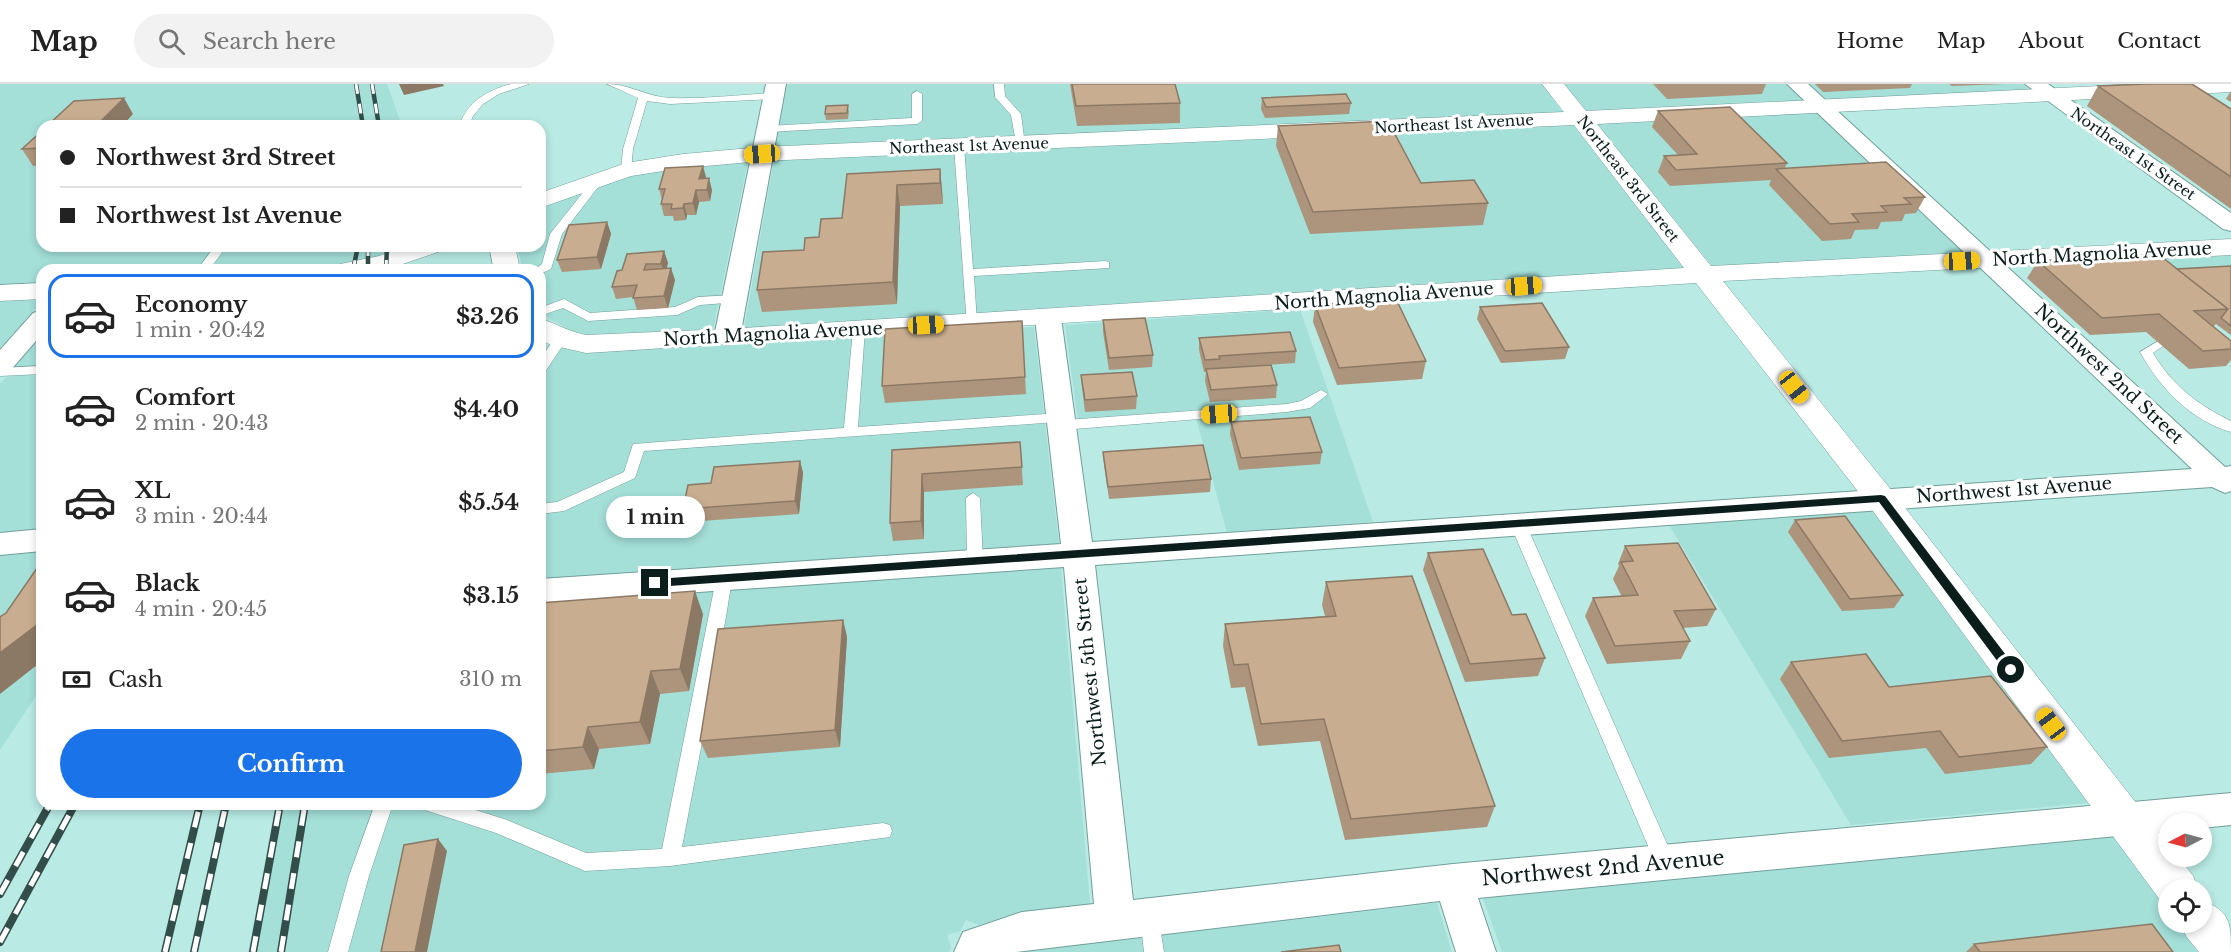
<!DOCTYPE html>
<meta charset="utf-8">
<style>
body{margin:0;font-family:"Libre Baskerville",serif;background:#f2f2f2;color:#222;height:100vh;display:flex;flex-direction:column;font-size:22px;white-space:nowrap}
*{box-sizing:border-box;margin:0}
p{font-size:20px;color:#767676}
.icon{flex:none;width:33px;height:33px;fill:none;stroke:currentColor;stroke-width:2;stroke-linecap:round;stroke-linejoin:round}
.map{position:relative;flex:1;overflow:hidden}
.drawer{position:absolute;left:36px;top:180px;width:510px;height:546px;display:flex;flex-direction:column;background:#fff;border-radius:18px;box-shadow:0 3px 9px #0003}
.drawer>*{flex:none}
.guide{position:absolute;left:36px;top:36px;width:510px;height:132px;border-radius:18px;box-shadow:0 3px 9px #0003;display:grid;align-content:center;height:132px;padding:0 24px;background:#fff}
.needle{width:39px;rotate:264deg}
.fabs{position:absolute;left:2158px;top:729px;display:grid;gap:12px}
.fabs a{display:grid;place-items:center;width:54px;height:54px;border-radius:50%;background:#fff;box-shadow:0 3px 9px #0003;font-size:30px}
.end{position:absolute;width:27px;height:27px;margin:-14px;border:8px solid #0b1e1c;background:#fff;box-shadow:0 0 0 3px #fff}
.from{border-radius:50%}
.bubble{position:absolute;height:42px;border-radius:21px;background:#fff;box-shadow:0 3px 9px #0003;font-size:20px;font-weight:700;line-height:42px;text-align:center}
.car{position:absolute;width:18px;height:36px;margin:-18px -9px;border-radius:8px;box-shadow:0 0 4px 2px #0007;background:linear-gradient(#f5c518 24%,#345 0 40%,#f5c518 0 76%,#345 0 86%,#f5c518 0)}
.guide b{display:flex;align-items:center;gap:21px;height:57px;font-size:22px}
.guide b+b{border-top:2px solid #e0e0e0}
.guide i{width:15px;height:15px;background:#222}
ul{padding:10px 0 0;list-style:none}
li{display:flex;align-items:center;gap:18px;height:84px;margin:0 12px 9px;padding:0 12px;border:3px solid transparent;border-radius:18px}
li div{flex:1}
li b{display:block;font-size:22px}
li em{font-style:normal;font-weight:700}
li.selected{border-color:#1a73e8}
li>.icon{width:54px;height:54px;stroke-width:1.5}
.pay{display:flex;align-items:center;gap:15px;height:66px;padding:0 24px;font-size:22px}
.pay p{margin-inline-start:auto}
.primary-button{display:flex;gap:12px;margin-top:auto;padding:12px 24px}
.primary-button a{flex:1;height:69px;border-radius:36px;background:#1a73e8;color:#fff;font-size:24px;font-weight:700;line-height:69px;text-align:center}
header{display:flex;align-items:center;gap:36px;box-sizing:border-box;height:84px;padding:0 30px;background:#fff;border-bottom:2px solid #e0e0e0}
header strong{font-size:28px}
nav{display:flex;gap:33px;margin-inline-start:auto;font-size:21px}
.search{width:420px;height:54px;background:#f2f2f2;display:flex;align-items:center;gap:15px;box-sizing:border-box;padding:0 21px;border-radius:33px;color:#767676;font-size:22px}
.map>svg:first-child{display:block}
.built{fill:#a4dfd8}
.lines{fill:none;stroke-linecap:round;stroke-linejoin:round}
.lane-casing{stroke:#719f9a;stroke-width:1}
.street-casing{stroke:#719f9a;stroke-width:2}
.secondary-casing{stroke:#719f9a;stroke-width:1}
.lane{fill:#fff;fill-rule:evenodd}
.street{fill:#fff;fill-rule:evenodd}
.secondary{fill:#fff;fill-rule:evenodd}
.rail-far1-casing{stroke:#334d4a;stroke-width:4.5}
.rail-casing{stroke:#334d4a;stroke-width:8}
.rail-far1{stroke:#fff;stroke-width:3;stroke-dasharray:10;stroke-linecap:butt}
.rail{stroke:#fff;stroke-width:5;stroke-dasharray:16;stroke-linecap:butt}
.wall{fill:#ac957c}
.shaded-wall{fill:#8c7965}
.building{fill:#c8ad90;stroke:#8c7965;stroke-width:1.5}
.route{fill:#0b1e1c}
.labels{text-anchor:middle;stroke-width:6;stroke-linejoin:round;paint-order:stroke}
.far-street-label{font-size:15px;fill:#0b1e1c;stroke:#fff}
.street-label{font-size:18px;fill:#0b1e1c;stroke:#fff}
.near-street-label{font-size:21px;fill:#0b1e1c;stroke:#fff}
</style>
<header>
<strong>Map</strong>
<div class="search"><svg class="icon" aria-label="search" viewBox="0 0 24 24"><circle cx="10" cy="10" r="6"/><path d="M15 15l6 6"/></svg>Search here</div>
<nav><a>Home</a><a>Map</a><a>About</a><a>Contact</a></nav>
</header>
<div class="map">
<svg width="2231" height="868" viewBox="0 0 2231 868">
<rect width="100%" height="100%" fill="#b9eae4"/>
<g class="built">
<polygon points="0,0 387,0 402,42 42,42 42,162 401,162 401,168 330,183 280,186 42,186 42,200 0,203"/>
<polygon points="787,0 1541,0 1565,30 775,64"/>
<polygon points="1564,0 1786,0 1805,17 1588,29"/>
<polygon points="1809,0 2023,0 2034,8 1828,16"/>
<polygon points="1815,27 1966,170 1712,182 1596,39"/>
<polygon points="1572,40 1685,184 744,245 774,75"/>
<polygon points="748,77 713,246 593,252 573,248 545,232 540,226 540,186 523,186 517,162 540,162 540,124 630,91"/>
<polygon points="2231,169 2231,252 2134,175"/>
<polygon points="42,214 42,217 0,264 0,217"/>
<polygon points="1300,225 1373,438 1227,449 1196,334 1079,344 1065,241"/>
<polygon points="1034,243 1059,460 540,495 540,257 547,261 583,268"/>
<polygon points="42,252 42,445 0,449 0,300"/>
<polygon points="1873,427 2088,719 1851,741 1669,441"/>
<polygon points="42,467 42,603 0,666 0,471"/>
<polygon points="1061,484 1090,820 1021,828 979,841 966,836 960,847 947,851 951,863 949,868 248,868 277,720 540,720 540,519"/>
<polygon points="2114,753 2169,825 2169,838 2179,839 2202,868 1502,868 1483,814"/>
<polygon points="1437,819 1452,868 1024,868 1026,867"/>
</g>
<g class="lines">
<g class="lane-casing">
<g id="lane">
<path d="M511,0h18l-30,10 -16,10 -10,12 -4,10h-10c9,-25 27,-35 52,-42z"/>
<path d="M607,0c22,0 41,13 63,14 34,1 69,-3 103,-5l5,3 -5,3 -103,5 -23,-3 -14,48 -2,21 -5,3 -5,-3 2,-21 15,-51z"/>
<polygon points="994,0 1004,0 1005,12 1021,30 1025,61 1016,59 1011,31 995,13"/>
<polygon points="917,7 922,10 922,37 917,40 767,48 762,45 767,42 912,34 912,10"/>
<polygon points="959,59 964,62 973,185 1105,177 1109,178 1109,184 974,192 977,239 971,243 967,242 954,62"/>
<polygon points="600,91 605,94 562,150 551,185 540,190 540,186 534,186 542,180 550,150 596,92"/>
<polygon points="215,162 227,162 209,186 197,186"/>
<polygon points="734,211 738,212 740,215 738,218 700,221 677,231 588,237 563,224 540,232 540,224 564,215 590,229 675,223 698,213"/>
<polygon points="859,241 865,245 858,343 1061,329 1068,333 1066,336 1287,320 1301,317 1321,306 1328,310 1310,324 1287,328 1062,346 1055,341 1057,338 644,367 635,394 564,427 540,430 540,420 557,418 624,388 633,360 844,344 853,245"/>
<polygon points="561,251 567,255 545,288 540,289 540,276 556,252"/>
<path d="M2160,256l6,4 -13,9c19,32 45,52 78,68v11c-40,-11 -72,-45 -91,-80z"/>
<polygon points="42,282 42,290 0,292 0,284"/>
<polygon points="973,409 980,414 983,477 980,481 970,481 967,477 966,414"/>
<polygon points="1518,435 1523,436 1526,440 1675,778 1672,784 1665,787 1658,784 1655,778 1510,440 1513,436"/>
<polygon points="724,489 730,491 732,495 726,533 682,763 883,739 890,741 892,747 890,753 670,782 585,787 496,749 425,726 423,720 457,720 507,736 586,769 662,765 716,495 718,491"/>
<polygon points="375,720 393,720 369,792 348,868 328,868 349,792"/>
<polygon points="1150,823 1157,825 1164,868 1144,868 1140,832 1143,825"/>
</g>
</g>
<g class="street-casing">
<g id="street">
<polygon points="766,0 786,0 740,253 736,258 727,261 718,258 714,253"/>
<polygon points="1787,0 1808,0 2225,383 2231,382 2231,407 2225,409 2212,403 1095,481 1133,816 1453,780 2231,709 2231,741 2202,744 2202,740 2169,740 2169,747 1478,814 1496,868 1456,868 1440,817 1016,868 954,868 963,848 1022,828 1094,820 1064,483 540,519 540,495 1061,460 1035,234 1039,229 1048,226 1057,229 1061,234 1092,458 2192,385"/>
<polygon points="2025,0 2048,0 2231,129 2231,147 2223,145"/>
<polygon points="42,226 42,250 9,288 0,290 0,266 33,229"/>
<polygon points="42,445 42,467 0,471 0,449"/>
</g>
</g>
<g class="secondary-casing">
<g id="secondary">
<path d="M1542,0h22l22,27 556,-27h89v8l-634,32 114,142 520,-27v16l-508,26 169,210 277,354v11h9l15,20 6,14h-30v16l-6,-2 -293,-397 -174,-224 -1110,70 -35,-8 -11,-6v-20c16,4 29,13 46,16l141,-6 957,-61 -110,-143 -812,36 -79,7 -52,8 -91,32v-15l86,-30 57,-9 79,-7 802,-35z"/>
<polygon points="407,162 445,162 441,167 385,186 336,186 340,180 379,172"/>
<polygon points="489,162 515,162 520,186 494,186"/>
<polygon points="42,199 42,215 0,217 0,201"/>
<path d="M2202,816c29,12 29,23 29,52h-32l-13,-16 -5,-14h21z"/>
</g>
</g>
<use href="#lane" class="lane"/>
<use href="#street" class="street"/>
<use href="#secondary" class="secondary"/>
<g class="rail-far1-casing">
<g id="rail-far1">
<polyline points="356,0 363,42"/>
<polyline points="372,0 379,42"/>
<polyline points="368,162 368,186"/>
<polyline points="353,186 358,162"/>
<polyline points="386,186 387,162"/>
</g>
</g>
<g class="rail-casing">
<g id="rail">
<polyline points="0,810 50,720"/>
<polyline points="0,858 75,720"/>
<polyline points="165,868 200,720"/>
<polyline points="194,868 226,720"/>
<polyline points="253,868 280,720"/>
<polyline points="281,868 305,720"/>
</g>
</g>
<use href="#rail-far1" class="rail-far1"/>
<use href="#rail" class="rail"/>
</g>
<g class="wall">
<polygon points="1070,0 1175,0 1180,19 1180,39 1077,42"/>
<polygon points="1653,0 1766,0 1762,10 1667,15"/>
<polygon points="1815,0 1912,0 1910,4 1823,8"/>
<polygon points="1949,0 2005,0 1952,2"/>
<polygon points="2098,2 2231,25 2231,125 2087,22"/>
<polygon points="2231,7 2231,18 2226,15"/>
<polygon points="1262,14 1351,19 1349,30 1265,34 1261,25"/>
<polygon points="849,26 848,35 826,36 825,30"/>
<polygon points="1658,27 1787,79 1785,84 1925,113 1916,129 1905,130 1902,137 1881,138 1878,145 1855,146 1851,155 1822,157 1769,101 1771,96 1670,102 1658,88 1664,72 1678,71 1652,43"/>
<polygon points="1278,42 1421,99 1488,119 1483,141 1310,150 1276,62"/>
<polygon points="42,47 42,81 33,82 22,65"/>
<polygon points="703,82 705,95 712,106 710,117 699,118 696,131 687,131 686,136 674,137 673,132 664,132 661,120 662,116 659,105"/>
<polygon points="940,85 942,106 943,120 900,122 897,220 762,228 757,206 842,134 847,90"/>
<polygon points="607,138 611,150 601,185 562,188 557,176"/>
<polygon points="132,162 157,162 133,163"/>
<polygon points="268,162 323,162 270,165"/>
<polygon points="664,167 668,179 666,184 675,196 668,224 637,226 633,213 616,215 612,203 622,186"/>
<polygon points="2038,177 2177,185 2231,182 2231,251 2216,240 2213,243 2231,257 2231,276 2226,282 2189,285 2146,248 2090,251 2027,194"/>
<polygon points="1315,221 1426,277 1422,295 1337,301 1313,238"/>
<polygon points="1480,223 1569,263 1565,275 1501,279 1477,235"/>
<polygon points="1103,236 1153,271 1152,283 1109,286 1103,248"/>
<polygon points="1022,237 1026,310 885,319 882,302"/>
<polygon points="1199,254 1296,267 1295,279 1250,282 1277,301 1276,314 1210,318 1205,297 1206,288 1204,288 1199,266"/>
<polygon points="1081,291 1137,312 1136,325 1085,328 1082,304"/>
<polygon points="1231,338 1322,368 1320,380 1239,386 1230,350"/>
<polygon points="1020,358 1023,401 924,408 924,455 893,457 890,439 892,366"/>
<polygon points="1103,368 1211,395 1210,408 1109,415 1104,381"/>
<polygon points="800,377 803,389 799,430 687,438 683,425 711,399"/>
<polygon points="1795,436 1903,511 1894,524 1842,527 1788,448"/>
<polygon points="1625,462 1716,525 1707,542 1683,544 1690,557 1681,575 1607,580 1585,532 1593,514 1622,513 1613,495 1619,482 1618,480"/>
<polygon points="1428,469 1512,531 1545,574 1538,592 1465,598 1423,486"/>
<polygon points="1326,498 1495,722 1487,743 1345,756 1320,657 1258,662 1245,603 1231,604 1223,562 1225,540 1325,532 1322,521"/>
<polygon points="540,519 703,530 689,607 660,610 650,660 599,665 594,685 540,690"/>
<polygon points="843,536 847,553 840,663 708,674 700,657"/>
<polygon points="1791,578 1889,603 2047,663 2031,680 1945,690 1926,664 1829,674 1780,595"/>
<polygon points="1974,860 2173,868 1966,868"/>
</g>
<g class="shaded-wall">
<polygon points="399,0 443,0 444,2 404,11"/>
<polygon points="124,14 133,30 122,42 96,42"/>
<polygon points="703,82 706,93 702,107 699,95"/>
<polygon points="940,85 942,106 943,120 940,99"/>
<polygon points="709,94 712,106 710,117 707,106"/>
<polygon points="897,101 900,122 897,220 893,198"/>
<polygon points="696,106 699,118 696,131 693,119"/>
<polygon points="684,120 687,131 686,136 683,124"/>
<polygon points="607,138 611,150 601,185 597,173"/>
<polygon points="664,167 668,179 665,191 661,180"/>
<polygon points="671,184 675,196 668,224 664,212"/>
<polygon points="800,377 803,389 799,430 795,417"/>
<polygon points="922,390 924,408 924,455 921,437"/>
<polygon points="695,507 703,530 689,607 680,585"/>
<polygon points="843,536 847,553 840,663 835,646"/>
<polygon points="42,537 42,577 0,610 0,569"/>
<polygon points="651,587 660,610 650,660 640,638"/>
<polygon points="588,643 599,665 594,685 583,663"/>
<polygon points="438,755 447,767 427,868 415,868"/>
</g>
<g class="building">
<polygon points="1072,0 1175,0 1180,19 1076,22"/>
<polygon points="2147,0 2192,0 2231,25 2231,93 2098,2"/>
<polygon points="1346,10 1351,19 1266,23 1262,14"/>
<polygon points="124,14 96,42 47,42 74,17"/>
<polygon points="848,21 847,29 825,30 826,22"/>
<polygon points="1730,23 1787,79 1676,86 1664,72 1697,70 1658,27"/>
<polygon points="1388,37 1421,99 1474,96 1488,119 1313,128 1278,42"/>
<polygon points="42,47 42,64 22,65"/>
<polygon points="1886,78 1925,113 1904,114 1911,120 1881,122 1887,128 1852,130 1859,138 1830,140 1776,85"/>
<polygon points="703,82 699,95 709,94 707,106 696,106 693,119 684,120 683,124 671,125 672,120 661,120 665,105 659,105 665,84"/>
<polygon points="940,85 940,99 897,101 893,198 757,206 763,168 804,166 805,154 819,153 821,135 842,134 847,90"/>
<polygon points="607,138 597,173 557,176 569,141"/>
<polygon points="664,167 661,180 646,180 644,186 671,184 664,212 633,214 637,201 612,203 617,187 622,186 627,170"/>
<polygon points="2158,170 2228,225 2194,227 2231,257 2231,265 2203,267 2159,230 2102,234 2038,177"/>
<polygon points="2231,182 2231,242 2221,234 2228,225 2177,185"/>
<polygon points="1396,215 1426,277 1339,284 1315,221"/>
<polygon points="1542,219 1569,263 1505,267 1480,223"/>
<polygon points="1145,234 1153,271 1109,274 1103,236"/>
<polygon points="1022,237 1025,293 882,302 885,245"/>
<polygon points="1290,248 1296,267 1219,272 1220,275 1205,276 1199,254"/>
<polygon points="1271,281 1277,301 1211,306 1206,285"/>
<polygon points="1132,288 1137,312 1085,316 1081,291"/>
<polygon points="1310,333 1322,368 1241,374 1231,338"/>
<polygon points="1020,358 1022,383 922,390 921,437 890,439 892,366"/>
<polygon points="1203,361 1211,395 1108,403 1103,368"/>
<polygon points="800,377 795,417 683,425 688,401 711,399 714,383"/>
<polygon points="1845,432 1903,511 1850,515 1795,436"/>
<polygon points="1678,459 1716,525 1674,527 1690,557 1615,562 1593,514 1638,511 1621,478 1633,477 1625,462"/>
<polygon points="1483,465 1512,531 1526,530 1545,574 1470,580 1428,469"/>
<polygon points="42,477 42,537 0,569 0,533 6,529"/>
<polygon points="1412,492 1495,722 1351,735 1324,635 1261,640 1248,580 1234,581 1225,540 1336,532 1326,498"/>
<polygon points="695,507 680,585 651,587 640,638 588,643 583,663 540,667 540,519"/>
<polygon points="843,536 835,646 700,657 718,545"/>
<polygon points="1866,570 1889,603 1991,592 2047,663 1959,673 1940,647 1842,657 1791,578"/>
<polygon points="438,755 415,868 381,868 404,761"/>
<polygon points="2152,840 2173,868 1980,868 1974,860"/>
<polygon points="1339,861 1341,868 1281,868"/>
</g>
<polygon class="route" points="1881,411 1885,412 2015,583 2015,590 2007,590 1879,418 655,503 650,499 655,495"/>
<g class="labels">
<g class="far-street-label">
<text transform="translate(1454 40) rotate(-3)" y="5">Northeast 1st Avenue</text>
<text transform="translate(969 62) rotate(-2)" y="5">Northeast 1st Avenue</text>
<text transform="translate(2133 70) rotate(35)" y="5">Northeast 1st Street</text>
<text transform="translate(1628 95) rotate(52)" y="5">Northeast 3rd Street</text>
</g>
<g class="street-label">
<text transform="translate(2102 170) rotate(-3)" y="6">North Magnolia Avenue</text>
<text transform="translate(1384 212) rotate(-4)" y="6">North Magnolia Avenue</text>
<text transform="translate(773 250) rotate(-3)" y="6">North Magnolia Avenue</text>
<text transform="translate(2109 290) rotate(43)" y="6">Northwest 2nd Street</text>
<text transform="translate(2014 406) rotate(-4)" y="6">Northwest 1st Avenue</text>
<text transform="translate(1090 588) rotate(-96)" y="6">Northwest 5th Street</text>
</g>
<g class="near-street-label">
<text transform="translate(1603 784) rotate(-5)" y="7">Northwest 2nd Avenue</text>
</g>
</g>
</svg>
<div class="fabs">
<a><svg class="needle" viewBox="-14 -14 28 28"><path d="M0-13l5 13h-10z" fill="#e53935"/><path d="M0 13l5-13h-10z" fill="#767676"/></svg></a>
<a><svg class="icon" aria-label="locate" viewBox="0 0 24 24"><circle cx="12" cy="12" r="6"/><path d="M12 2v4M12 18v4M2 12h4M18 12h4"/></svg></a>
</div>
<i class="end from" style="left:2011px;top:586px"></i>
<i class="end" style="left:655px;top:499px"></i>
<div class="bubble" style="left:606px;top:412px;width:99px">1 min</div>
<i class="car" style="left:762px;top:70px;rotate:266deg"></i>
<i class="car" style="left:1962px;top:177px;rotate:87deg"></i>
<i class="car" style="left:1524px;top:202px;rotate:86deg"></i>
<i class="car" style="left:926px;top:241px;rotate:87deg"></i>
<i class="car" style="left:1794px;top:303px;rotate:142deg"></i>
<i class="car" style="left:1219px;top:330px;rotate:266deg"></i>
<i class="car" style="left:2051px;top:640px;rotate:323deg"></i>
<div class="guide">
<b><i class="from"></i>Northwest 3rd Street</b>
<b><i></i>Northwest 1st Avenue</b>
</div>
<section class="drawer">
<ul>
<li class="selected"><svg class="icon" aria-label="car" viewBox="0 0 24 24"><path d="M5 17H2v-5l4-1 3-4h7l3 4 3 1v5h-3M9 17h6M6 11h13"/><circle cx="7" cy="17" r="2"/><circle cx="17" cy="17" r="2"/></svg><div><b>Economy</b><p>1 min · 20:42</p></div><em>$3.26</em></li>
<li><svg class="icon" aria-label="car" viewBox="0 0 24 24"><path d="M5 17H2v-5l4-1 3-4h7l3 4 3 1v5h-3M9 17h6M6 11h13"/><circle cx="7" cy="17" r="2"/><circle cx="17" cy="17" r="2"/></svg><div><b>Comfort</b><p>2 min · 20:43</p></div><em>$4.40</em></li>
<li><svg class="icon" aria-label="car" viewBox="0 0 24 24"><path d="M5 17H2v-5l4-1 3-4h7l3 4 3 1v5h-3M9 17h6M6 11h13"/><circle cx="7" cy="17" r="2"/><circle cx="17" cy="17" r="2"/></svg><div><b>XL</b><p>3 min · 20:44</p></div><em>$5.54</em></li>
<li><svg class="icon" aria-label="car" viewBox="0 0 24 24"><path d="M5 17H2v-5l4-1 3-4h7l3 4 3 1v5h-3M9 17h6M6 11h13"/><circle cx="7" cy="17" r="2"/><circle cx="17" cy="17" r="2"/></svg><div><b>Black</b><p>4 min · 20:45</p></div><em>$3.15</em></li>
</ul>
<div class="pay"><svg class="icon" aria-label="cash" viewBox="0 0 24 24"><path d="M3 7h18v10H3z"/><circle cx="12" cy="12" r="2"/></svg>Cash<p>310 m</p></div>
<div class="primary-button"><a>Confirm</a></div>
</section>
</div>
